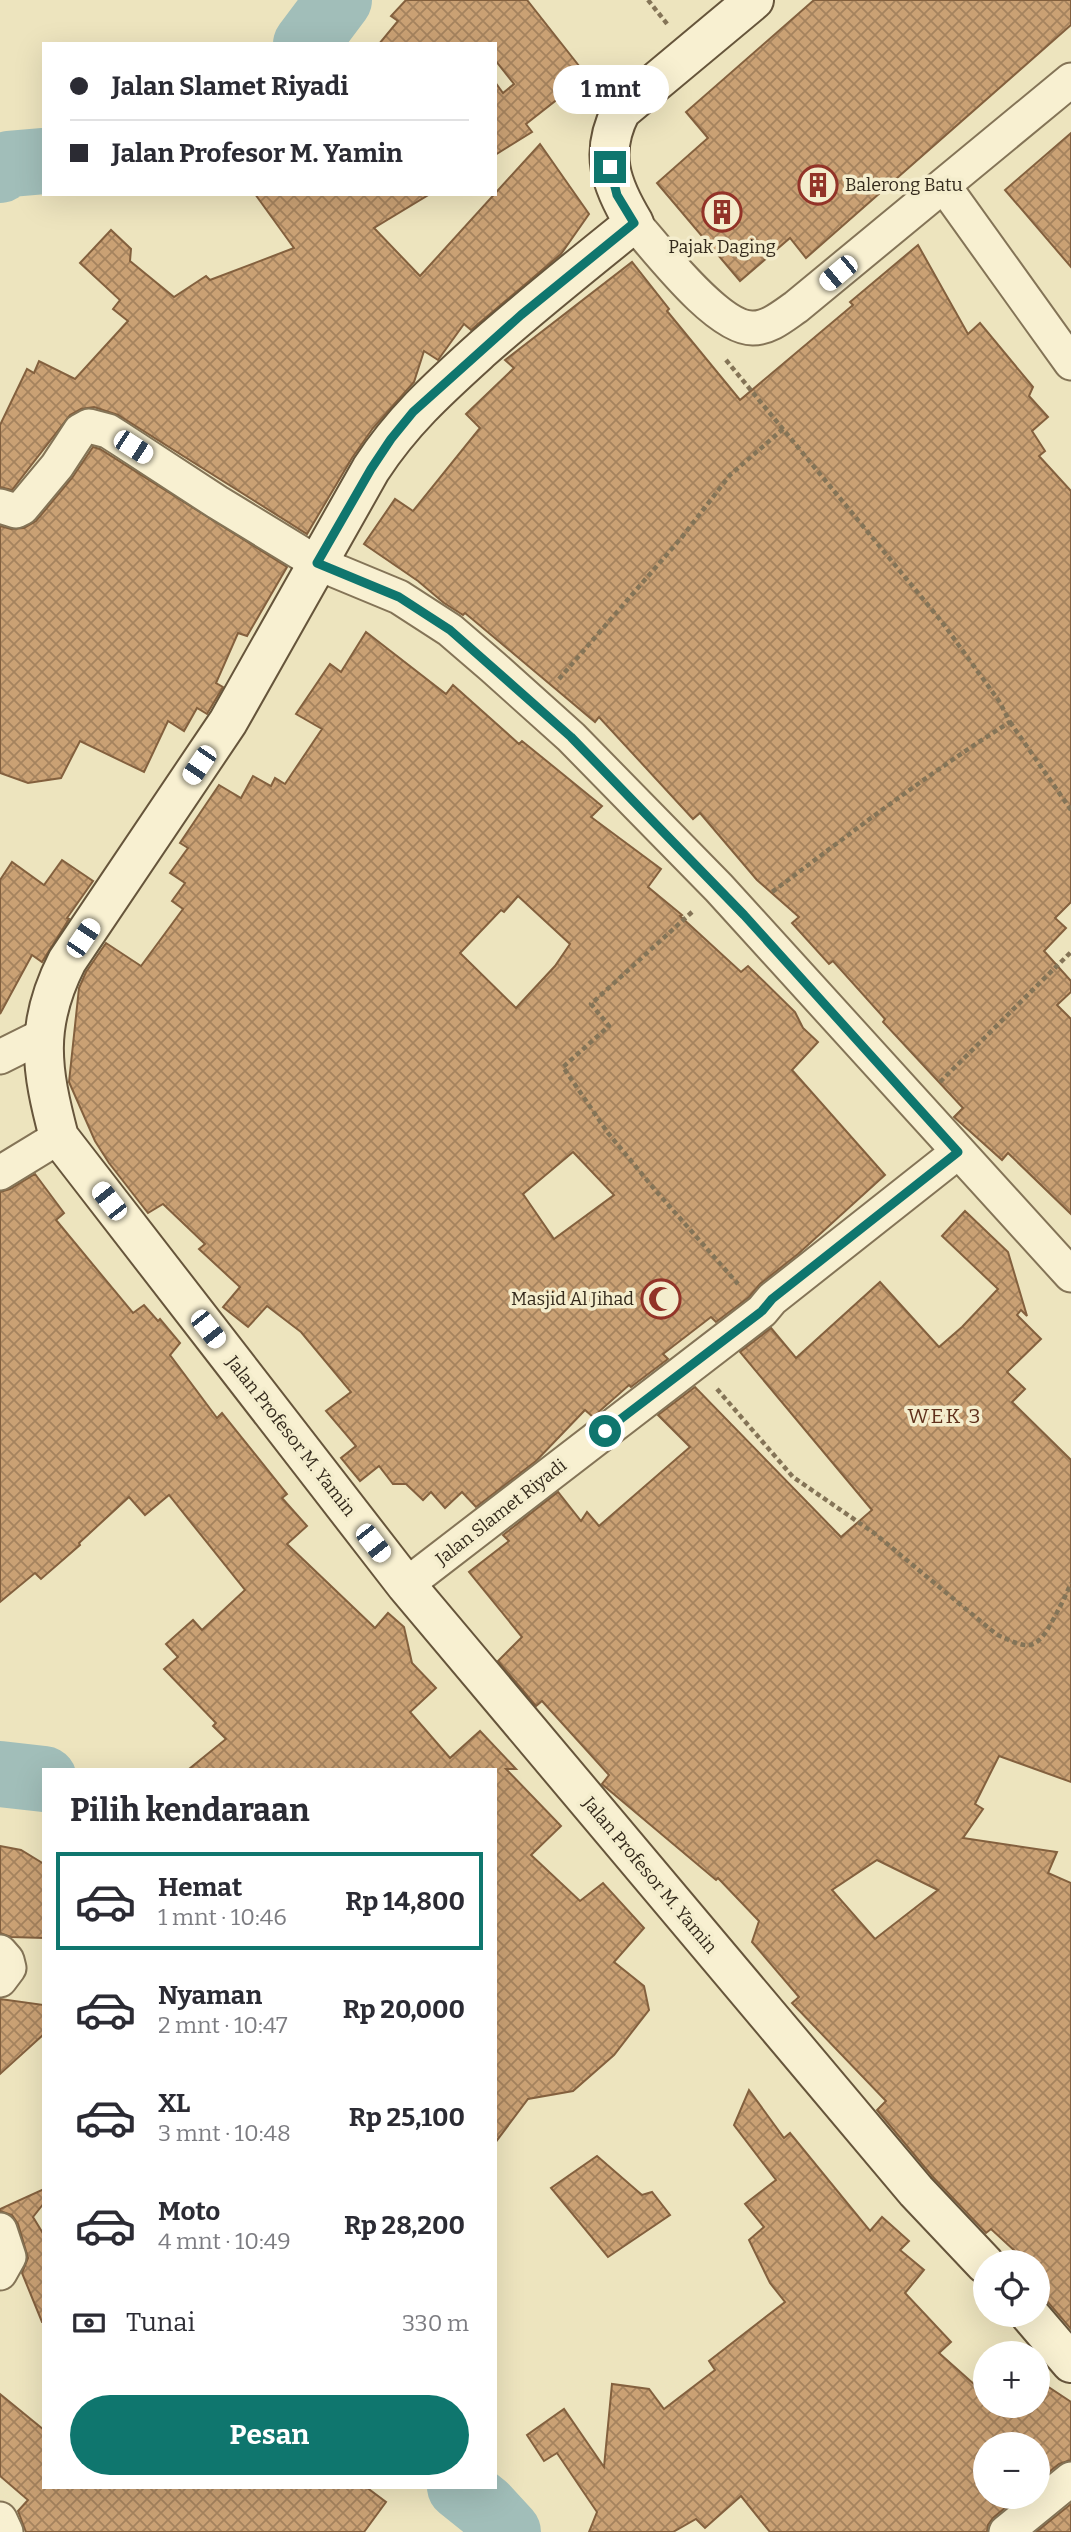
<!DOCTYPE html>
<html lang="id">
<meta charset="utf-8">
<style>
body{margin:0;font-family:Bitter,serif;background:#f2f2f3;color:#2b2b33;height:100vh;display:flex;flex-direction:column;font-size:26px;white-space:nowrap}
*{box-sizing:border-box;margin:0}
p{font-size:23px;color:#7c7c81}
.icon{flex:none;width:38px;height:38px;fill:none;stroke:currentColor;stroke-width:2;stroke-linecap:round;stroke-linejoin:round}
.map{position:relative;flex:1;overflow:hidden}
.sheet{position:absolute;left:42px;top:1768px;width:455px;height:721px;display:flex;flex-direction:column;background:#fff;border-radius:0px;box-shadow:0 7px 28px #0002}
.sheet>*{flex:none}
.guide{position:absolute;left:42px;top:42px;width:455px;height:154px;border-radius:0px;box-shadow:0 7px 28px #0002;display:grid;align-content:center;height:154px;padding:0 28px;background:#fff}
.controls{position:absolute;left:973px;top:2250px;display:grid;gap:14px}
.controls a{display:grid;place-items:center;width:77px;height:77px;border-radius:50%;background:#fff;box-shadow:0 7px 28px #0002;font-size:35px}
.end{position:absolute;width:32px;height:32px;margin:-16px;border:9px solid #0f766e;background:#fff;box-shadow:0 0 0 4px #fff}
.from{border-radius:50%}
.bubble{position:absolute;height:49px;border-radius:24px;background:#fff;box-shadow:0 7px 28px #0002;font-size:23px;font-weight:700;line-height:49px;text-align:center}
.car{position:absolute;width:21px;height:42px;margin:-21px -10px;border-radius:9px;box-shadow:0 0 5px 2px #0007;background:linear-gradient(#fff 24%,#345 0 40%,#fff 0 76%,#345 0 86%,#fff 0)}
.guide b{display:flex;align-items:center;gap:24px;height:66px;font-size:26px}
.guide b+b{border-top:2px solid #e1e1e2}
.guide i{width:18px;height:18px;background:#2b2b33}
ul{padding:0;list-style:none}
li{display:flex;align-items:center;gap:21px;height:98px;margin:0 14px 10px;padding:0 14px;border:4px solid transparent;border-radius:0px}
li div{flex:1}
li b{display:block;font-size:26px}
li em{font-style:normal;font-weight:700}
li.active{border-color:#0f766e}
li>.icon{width:63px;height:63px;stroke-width:1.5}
h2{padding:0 28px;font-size:32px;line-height:84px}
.pay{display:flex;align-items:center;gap:18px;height:77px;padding:0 28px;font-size:26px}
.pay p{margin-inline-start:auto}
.action{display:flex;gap:14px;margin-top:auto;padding:14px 28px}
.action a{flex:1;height:80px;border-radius:42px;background:#0f766e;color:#fff;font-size:28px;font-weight:700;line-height:80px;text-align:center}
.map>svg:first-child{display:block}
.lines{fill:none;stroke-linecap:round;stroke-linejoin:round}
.river{stroke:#a1beb9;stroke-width:66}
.building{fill:url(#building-cross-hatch);stroke:#83603e;stroke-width:2;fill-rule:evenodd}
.street-casing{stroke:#847457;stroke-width:37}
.secondary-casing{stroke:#66553b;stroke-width:42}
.path{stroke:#847457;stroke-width:4.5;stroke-dasharray:5 3.5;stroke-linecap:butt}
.street{stroke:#f8f0d1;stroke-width:33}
.secondary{stroke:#f8f0d1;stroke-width:38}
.route{stroke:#0f766e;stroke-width:9}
.labels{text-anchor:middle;stroke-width:7;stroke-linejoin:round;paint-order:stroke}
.poi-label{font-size:18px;fill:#342a1c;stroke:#f4edcd;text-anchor:start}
.street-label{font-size:18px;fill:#342a1c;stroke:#f4edcd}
.quarter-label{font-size:21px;letter-spacing:2px;fill:#60311c;stroke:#f4edcd}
</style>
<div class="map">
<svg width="1071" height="2532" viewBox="0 0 1071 2532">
<defs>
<pattern id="building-cross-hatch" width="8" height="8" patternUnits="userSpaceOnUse" patternTransform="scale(1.75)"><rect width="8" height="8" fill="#caa174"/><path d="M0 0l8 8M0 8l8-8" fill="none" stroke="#a5835e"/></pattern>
</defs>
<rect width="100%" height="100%" fill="#ede4be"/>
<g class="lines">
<g class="river">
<polyline points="306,44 339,0"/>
<polyline points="0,170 9,164 44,161"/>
<polyline points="0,1774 44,1779"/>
<polyline points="460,2487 485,2507 508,2532"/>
</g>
</g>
<g class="building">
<polygon points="406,0 527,0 587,76 526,124 532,132 495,155 495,82 503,93 514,84 495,60 495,44 379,44 398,21 391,16"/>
<polygon points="814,0 1071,0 1071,25 806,258 790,238 740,281 657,183 708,138 686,112"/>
<polygon points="1071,133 1071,267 1005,190"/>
<polygon points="540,144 589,214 561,254 471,330 464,324 438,360 424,351 414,382 373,428 352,458 307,534 118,415 94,407 81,409 70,415 12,490 0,487 0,425 27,369 34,373 39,361 75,379 128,321 113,309 120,300 80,263 111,230 131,249 130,261 174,297 206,276 210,280 294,248 255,194 430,194 374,228 420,276"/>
<polygon points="918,245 968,334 980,323 1033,387 1029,396 1048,417 1032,431 1045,451 1039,456 1071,491 1071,902 1055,918 1066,928 1044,951 1071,981 1071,992 1057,1005 1071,1019 1071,1214 1008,1153 1002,1160 954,1117 963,1108 883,1022 885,1019 833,961 829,964 792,923 799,917 757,880 700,813 693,819 599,717 595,722 465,613 463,615 444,603 418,581 364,544 395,499 413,511 480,428 466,414 514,368 505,360 632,262 669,309 667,311 740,400 853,305 850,302"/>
<polygon points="93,447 100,449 287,567 247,636 238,633 216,683 223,687 207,714 197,708 184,731 168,721 144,772 80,741 61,778 28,783 0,773 0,526 11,529 24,528 36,521 72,478"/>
<path d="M366,632l80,62 7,-9 66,59 3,-3 80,65 -11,11 70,52 -13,18 34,28 -2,1 61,56 7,-6 47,46 8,16 15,14 -26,28 93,105 -87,79 -38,30 -11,13 -33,25 -5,-5 -48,37 5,5 -37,28 -2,-2 -36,32 -8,-7 -49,51 -60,46 -14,-15 -17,16 -14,-16 -8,8 -17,-16h-13l-14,-18 -19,15 -19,-23 15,-12 -30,-35 25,-19 -50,-60 -34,-26 -19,21 -25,-20 17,-20 -41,-38 6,-5 -42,-40 -15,9 -39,-50 -14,-22 -26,-59 10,-94 7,-16 20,-29 35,23 42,-57 -11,-8 13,-18 -15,-10 18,-25 -8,-5 39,-58 22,13 12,-22 18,10 4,-8 10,6 37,-55 -26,-15 34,-50 11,8zM518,896l52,48 -15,22 -39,42 -56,-55 41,-43 3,2zM573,1152l41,43 -60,44 -31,-45z"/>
<polygon points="62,860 93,881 67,918 69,919 42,962 32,955 0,1014 0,880 12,862 44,885"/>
<polygon points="35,1174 64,1213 56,1220 133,1313 144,1305 158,1321 160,1319 180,1343 170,1355 217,1418 222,1413 287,1494 282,1498 307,1526 287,1544 375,1628 388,1613 404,1627 412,1663 436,1688 410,1712 450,1758 480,1731 516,1769 506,1769 561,1826 531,1855 580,1901 603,1883 644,1928 614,1962 644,1986 649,2010 614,2055 573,2091 528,2099 495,2143 495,1769 189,1769 226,1739 213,1726 216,1723 164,1669 178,1657 166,1644 193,1620 202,1630 245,1590 169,1495 145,1515 129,1497 79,1543 80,1545 41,1579 35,1573 0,1602 0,1192 10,1189"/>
<path d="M965,1211l43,41 19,64 -6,-6 -4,5 24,24 -34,33 18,17 -13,13 59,58v322l-72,-26 -24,48 8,5 -20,29 94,14 -9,21 23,10v446l-24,-28 -9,-6v-32h-10l-37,-34 -5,4 -54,-57 -55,-66 9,-9 -94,-98 7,-6 -47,-55 7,-21 -41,-43 -2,2 -113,-95 -1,-1 7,-9 -67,-74 -6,5 -38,-45 24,-24 -53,-65 40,-31 -6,-6 55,-43 23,29 6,-9 12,14 91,-79 -32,-32 37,-28 146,150 31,-27 -132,-158 31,-24 25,30 84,-76 59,65 23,-20 36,-38 -56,-53zM877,1860l61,30 -63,49 -43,-49z"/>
<polygon points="0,1846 21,1850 44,1864 44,1938 11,1937 0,1933"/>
<polygon points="0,1999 44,2005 44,2034 0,2074"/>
<polygon points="749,2090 784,2138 790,2133 870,2231 882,2217 909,2241 900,2250 924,2270 905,2293 951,2342 939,2353 985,2394 985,2406 1038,2406 1038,2380 1071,2402 1071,2460 1059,2464 1038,2481 1038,2445 985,2445 985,2497 1018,2497 993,2518 988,2525 987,2532 770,2532 741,2496 705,2528 696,2519 673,2532 589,2532 597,2512 557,2453 544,2461 527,2435 564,2409 604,2467 612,2384 649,2389 664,2409 715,2370 709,2361 785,2302 770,2283 749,2240 764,2227 745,2204 776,2180 734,2125"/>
<polygon points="597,2156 642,2195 652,2192 670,2215 608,2257 551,2188"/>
<polygon points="44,2189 44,2203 33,2217 44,2235 44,2322 42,2322 22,2273 28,2258 18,2224 12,2215 0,2211 0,2209"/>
<polygon points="0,2394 44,2430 44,2487 366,2487 386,2502 364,2532 26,2532 18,2511 28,2500 0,2476"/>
<polygon points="1071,2504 1071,2532 1036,2532"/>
</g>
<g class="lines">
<g class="street-casing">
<g id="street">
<polyline points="944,186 1071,363"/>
<path d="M634,223c24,27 84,106 119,105 16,0 30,-12 43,-21l275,-227"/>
<polyline points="0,506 16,511 22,508 57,466 80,431 89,426 108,431 119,438 217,502 317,563 399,597 450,630 493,667 571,737 719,888 1071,1275"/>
<polyline points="0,1057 44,1035"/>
<polyline points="0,1173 59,1137"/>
<polyline points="406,1585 762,1311 772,1299 958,1152"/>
<polyline points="0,1952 7,1960 9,1968 0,1980"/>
<polyline points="0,2230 9,2257 0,2273"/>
<polyline points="0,2519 6,2532"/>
<polyline points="1006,2532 1071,2479"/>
</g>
</g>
<g class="secondary-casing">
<g id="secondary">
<path d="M754,0l-133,111c-22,42 -10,74 13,112 -51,41 -102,82 -152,126 -43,39 -79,71 -111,120l-143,253 -161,239c-33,65 -26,108 -8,176l347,448 510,606 69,73"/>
<polyline points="1030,2315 1071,2363"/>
</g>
</g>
<g class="path">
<polyline points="648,0 668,25"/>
<path d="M726,360l216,262 57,79 11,21c-83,52 -160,112 -238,170"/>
<polyline points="559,679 682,537 730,475 783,429"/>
<polyline points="1010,722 1071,810"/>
<polyline points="692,912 591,1004 609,1026 563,1067 608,1133 656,1191 738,1284"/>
<polyline points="940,1082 1071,952"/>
<path d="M717,1389l76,88 81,56 122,101c33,16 40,18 58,-16 6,-11 12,-23 17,-35"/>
</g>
<use href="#street" class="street"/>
<use href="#secondary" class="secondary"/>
</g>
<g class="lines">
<polyline class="route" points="605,1431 762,1311 772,1299 958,1152 744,915 571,737 450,630 399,597 317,563 371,469 391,439 413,412 521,315 634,223 617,195 610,167"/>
</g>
<defs>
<g id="building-ring" transform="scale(2.0125)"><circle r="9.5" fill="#f4edcd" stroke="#923328" stroke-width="1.5"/><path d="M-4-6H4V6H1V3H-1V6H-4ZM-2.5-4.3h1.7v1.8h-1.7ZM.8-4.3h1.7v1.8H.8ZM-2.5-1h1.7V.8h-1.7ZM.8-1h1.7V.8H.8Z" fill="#923328"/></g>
<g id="mosque-ring" transform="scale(2.0125)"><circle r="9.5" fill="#f4edcd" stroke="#923328" stroke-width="1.5"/><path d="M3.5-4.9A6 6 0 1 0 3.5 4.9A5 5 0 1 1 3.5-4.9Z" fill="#923328"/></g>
</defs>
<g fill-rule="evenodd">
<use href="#building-ring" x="818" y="185"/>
<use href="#building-ring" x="722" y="212"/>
<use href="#mosque-ring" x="661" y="1299"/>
</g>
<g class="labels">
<g class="poi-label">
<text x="845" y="191">Balerong Batu</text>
<text x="722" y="253" text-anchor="middle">Pajak Daging</text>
<text x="634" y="1305" text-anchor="end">Masjid Al Jihad</text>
</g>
<g class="street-label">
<text transform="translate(291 1436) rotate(52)" y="6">Jalan Profesor M. Yamin</text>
<text transform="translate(501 1512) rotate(-38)" y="6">Jalan Slamet Riyadi</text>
<text transform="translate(650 1875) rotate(50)" y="6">Jalan Profesor M. Yamin</text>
</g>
<g class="quarter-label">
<text x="945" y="1423">WEK 3</text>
</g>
</g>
</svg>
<div class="controls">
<a><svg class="icon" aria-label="locate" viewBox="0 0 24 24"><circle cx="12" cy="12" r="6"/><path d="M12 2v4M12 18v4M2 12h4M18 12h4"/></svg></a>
<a>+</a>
<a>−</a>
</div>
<i class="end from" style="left:605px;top:1431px"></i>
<i class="end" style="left:610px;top:167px"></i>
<div class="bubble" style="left:553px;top:65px;width:116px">1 mnt</div>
<i class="car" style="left:838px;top:273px;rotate:230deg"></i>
<i class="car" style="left:133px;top:447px;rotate:123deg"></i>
<i class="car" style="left:199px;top:765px;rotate:214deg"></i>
<i class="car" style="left:83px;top:938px;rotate:34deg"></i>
<i class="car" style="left:109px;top:1201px;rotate:322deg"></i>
<i class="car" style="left:208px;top:1329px;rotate:142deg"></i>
<i class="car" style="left:373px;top:1543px;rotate:142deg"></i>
<div class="guide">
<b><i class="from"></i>Jalan Slamet Riyadi</b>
<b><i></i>Jalan Profesor M. Yamin</b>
</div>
<section class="sheet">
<h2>Pilih kendaraan</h2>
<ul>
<li class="active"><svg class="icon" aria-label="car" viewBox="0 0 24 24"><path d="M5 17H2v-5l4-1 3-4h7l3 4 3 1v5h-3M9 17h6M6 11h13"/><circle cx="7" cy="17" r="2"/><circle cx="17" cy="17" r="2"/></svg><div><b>Hemat</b><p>1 mnt · 10:46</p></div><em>Rp 14,800</em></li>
<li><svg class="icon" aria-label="car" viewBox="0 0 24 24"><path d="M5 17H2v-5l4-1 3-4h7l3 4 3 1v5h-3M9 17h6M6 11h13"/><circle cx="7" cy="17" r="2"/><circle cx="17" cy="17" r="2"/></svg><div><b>Nyaman</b><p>2 mnt · 10:47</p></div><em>Rp 20,000</em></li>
<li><svg class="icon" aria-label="car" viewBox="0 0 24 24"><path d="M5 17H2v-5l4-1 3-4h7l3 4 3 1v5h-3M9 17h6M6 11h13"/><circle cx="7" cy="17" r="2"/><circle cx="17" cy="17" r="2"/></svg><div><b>XL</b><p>3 mnt · 10:48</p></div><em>Rp 25,100</em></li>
<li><svg class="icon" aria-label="car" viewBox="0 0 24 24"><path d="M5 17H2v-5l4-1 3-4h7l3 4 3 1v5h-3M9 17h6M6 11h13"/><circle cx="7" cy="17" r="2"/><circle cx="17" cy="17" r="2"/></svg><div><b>Moto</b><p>4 mnt · 10:49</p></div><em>Rp 28,200</em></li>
</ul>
<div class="pay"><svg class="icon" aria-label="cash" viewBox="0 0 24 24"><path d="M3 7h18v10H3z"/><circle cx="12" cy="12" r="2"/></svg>Tunai<p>330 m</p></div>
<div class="action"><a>Pesan</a></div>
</section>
</div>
